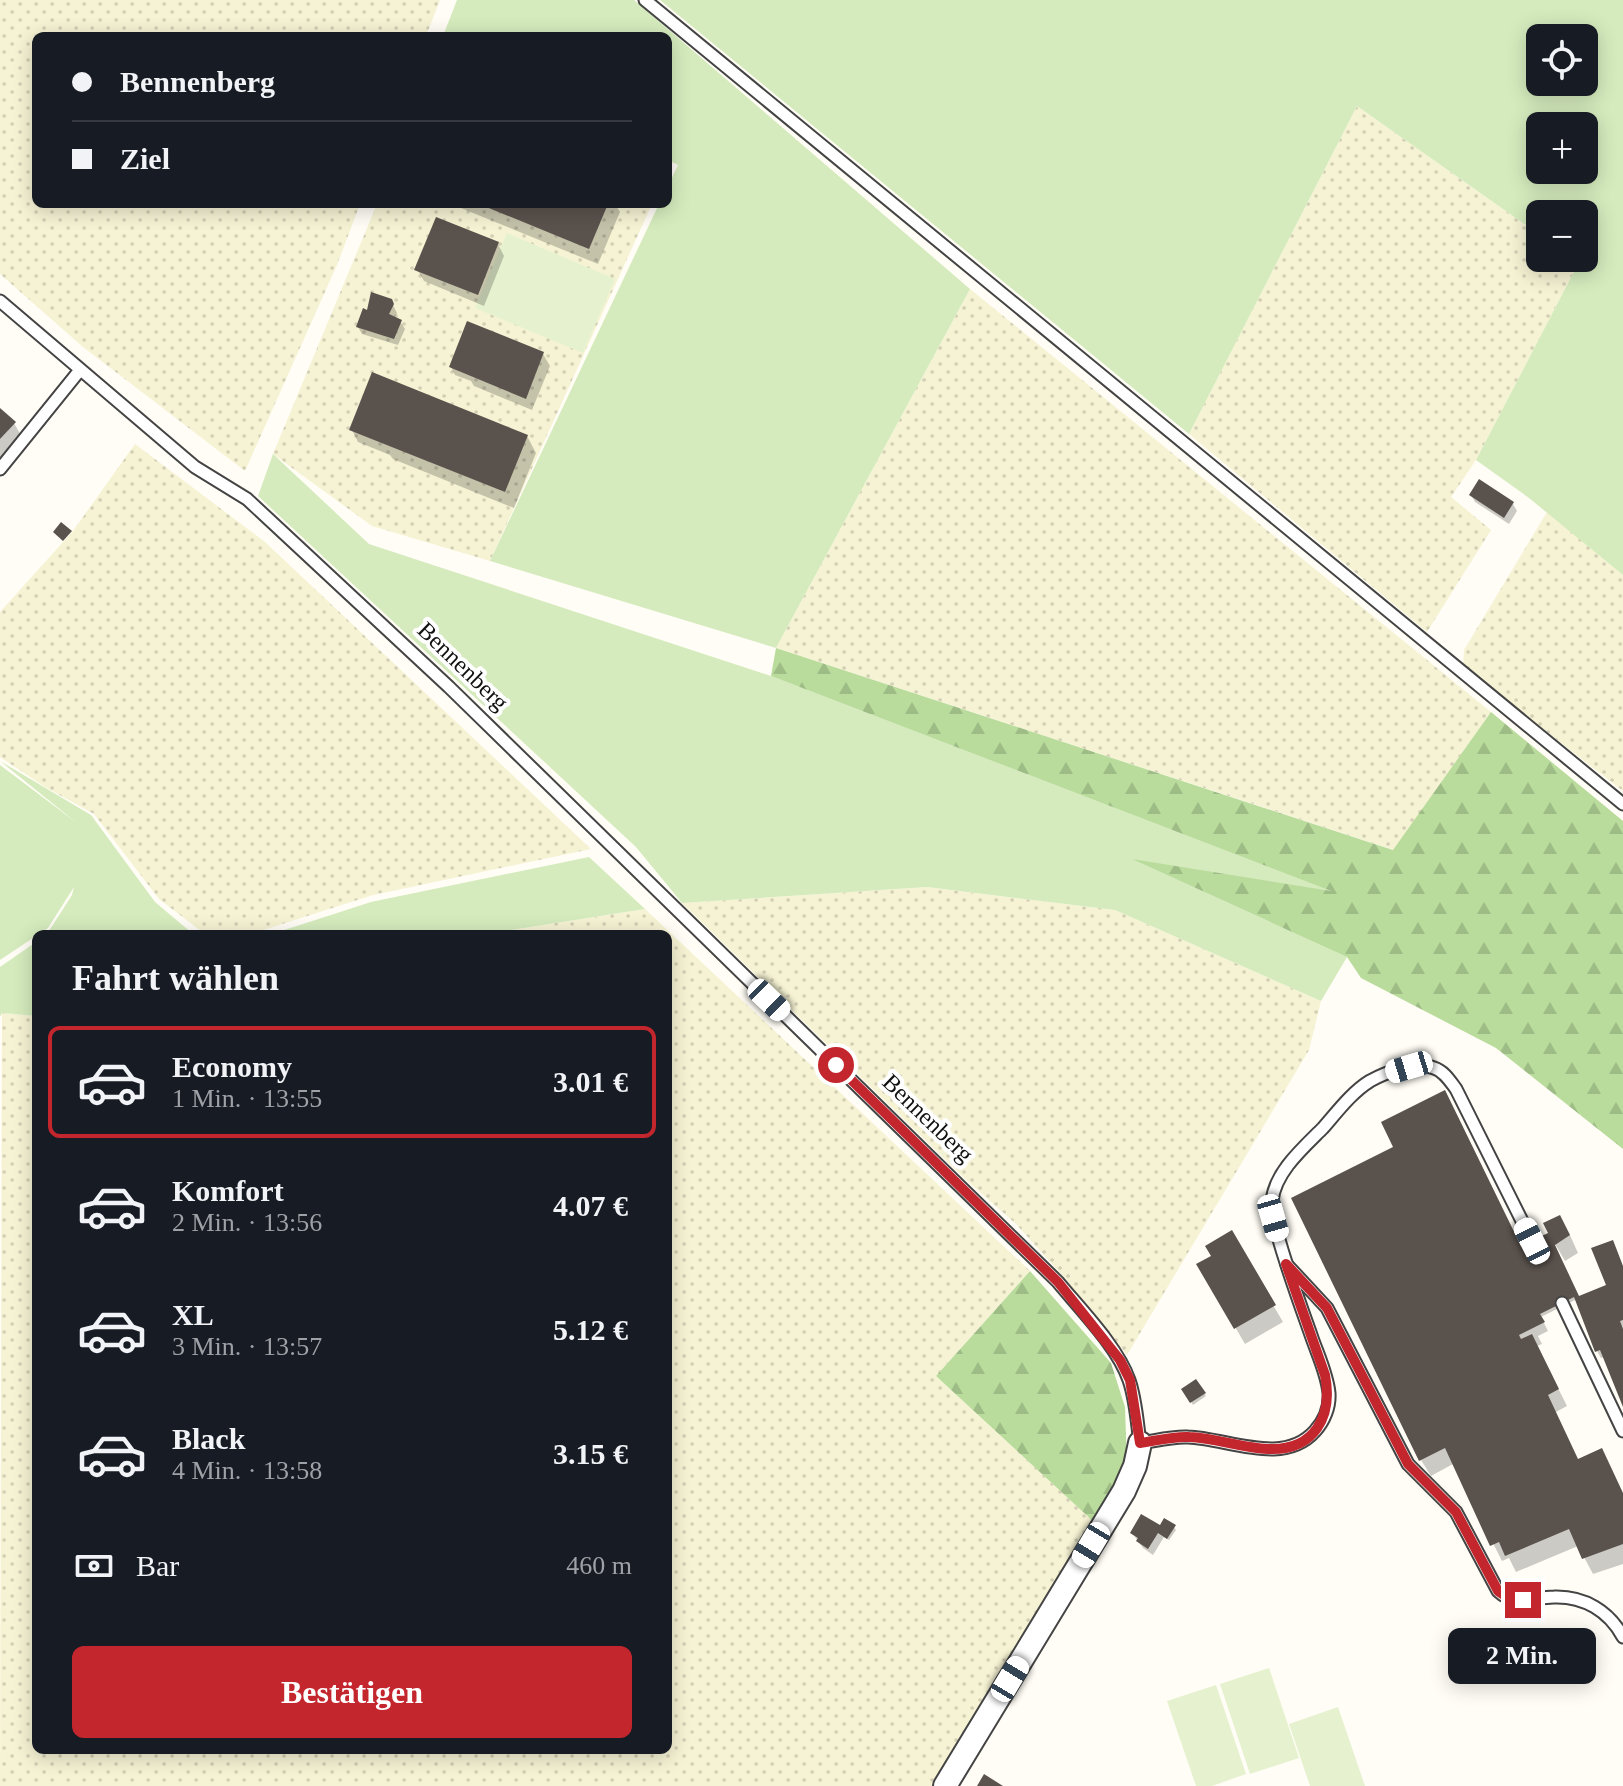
<!DOCTYPE html>
<html lang="de">
<meta charset="utf-8">
<style>
body{margin:0;font-family:Georgia,serif;background:#20242c;color:#f1f3f6;height:100vh;display:flex;flex-direction:column;font-size:30px;white-space:nowrap}
*{box-sizing:border-box;margin:0}
p{font-size:26px;color:#9ea1a6}
.icon{flex:none;width:44px;height:44px;fill:none;stroke:currentColor;stroke-width:2;stroke-linecap:round;stroke-linejoin:round}
.map{position:relative;flex:1;overflow:hidden}
.sheet{position:absolute;left:32px;top:930px;width:640px;height:824px;display:flex;flex-direction:column;background:#171b24;border-radius:12px;box-shadow:0 4px 20px #0003}
.sheet>*{flex:none}
.guide{position:absolute;left:32px;top:32px;width:640px;height:176px;border-radius:12px;box-shadow:0 4px 20px #0003;display:grid;align-content:center;height:176px;padding:0 40px;background:#171b24}
.tools{position:absolute;left:1526px;top:24px;display:grid;gap:16px}
.tools a{display:grid;place-items:center;width:72px;height:72px;border-radius:12px;background:#171b24;box-shadow:0 4px 20px #0003;font-size:40px}
.end{position:absolute;width:36px;height:36px;margin:-18px;border:10px solid #c4262e;background:#fff;box-shadow:0 0 0 4px #fff}
.from{border-radius:50%}
.bubble{position:absolute;height:56px;border-radius:12px;background:#171b24;box-shadow:0 4px 20px #0003;font-size:26px;font-weight:600;line-height:56px;text-align:center}
.car{position:absolute;width:24px;height:48px;margin:-24px -12px;border-radius:10px;box-shadow:0 0 6px 2px #0007;background:linear-gradient(#fff 24%,#345 0 40%,#fff 0 76%,#345 0 86%,#fff 0)}
.guide b{display:flex;align-items:center;gap:28px;height:76px;font-size:30px}
.guide b+b{border-top:2px solid #363941}
.guide i{width:20px;height:20px;background:#f1f3f6}
ul{padding:0;list-style:none}
li{display:flex;align-items:center;gap:24px;height:112px;margin:0 16px 12px;padding:0 24px;border:4px solid transparent;border-radius:12px}
li div{flex:1}
li b{display:block;font-size:30px}
li em{font-style:normal;font-weight:600}
li.selected{border-color:#c4262e}
li>.icon{width:72px;height:72px;stroke-width:1.5}
h2{padding:0 40px;font-size:36px;line-height:96px}
.pay{display:flex;align-items:center;gap:20px;height:88px;padding:0 40px;font-size:30px}
.pay p{margin-inline-start:auto}
.primary-button{display:flex;gap:16px;margin-top:auto;padding:16px 40px}
.primary-button a{flex:1;height:92px;border-radius:12px;background:#c4262e;color:#fff;font-size:32px;font-weight:600;line-height:92px;text-align:center}
.map>svg:first-child{display:block}
.farmland{fill:url(#farmland-dots)}
.grass{fill:#d5ebbd;fill-rule:evenodd}
.forest{fill:url(#forest-firs)}
.pitch{fill:#e6f2cf}
.shadow{fill:#0003}
.building{fill:#5a524d}
.lines{fill:none;stroke-linecap:round;stroke-linejoin:round}
.lane-casing{stroke:#444;stroke-width:15}
.street-casing{stroke:#444;stroke-width:26}
.lane{stroke:#fff;stroke-width:11}
.street{stroke:#fff;stroke-width:22}
.route{stroke:#c4262e;stroke-width:10}
.labels{text-anchor:middle;stroke-width:8;stroke-linejoin:round;paint-order:stroke}
.street-label{font-size:24px;fill:#111;stroke:#fff}
</style>
<div class="map">
<svg width="1623" height="1786" viewBox="0 0 1623 1786">
<defs>
<pattern id="farmland-dots" width="8" height="8" patternUnits="userSpaceOnUse" patternTransform="scale(2)"><rect width="8" height="8" fill="#f6f3d4"/><path d="M2 2h.1M6 6h.1" fill="none" stroke="#d2cfb5" stroke-width="1.8" stroke-linecap="round"/></pattern>
<pattern id="forest-firs" width="22" height="20" patternUnits="userSpaceOnUse" patternTransform="scale(2)"><rect width="22" height="20" fill="#b9dc9c"/><path d="M5 1l3.5 6h-7zM16 11l3.5 6h-7z" fill="#9ebc85"/></pattern>
</defs>
<rect width="100%" height="100%" fill="#fffdf5"/>
<g class="farmland">
<polygon points="0,0 440,0 426,36 36,36 36,204 360,204 337,265 245,471 83,347 0,274"/>
<polygon points="1357,106 1540,235 1540,258 1573,258 1579,262 1476,460 1451,497 1491,530 1427,632 1189,434"/>
<polygon points="377,204 652,204 490,561 372,526 273,454"/>
<polygon points="970,289 1491,712 1394,850 776,648"/>
<polygon points="135,444 265,542 591,849 373,895 251,934 216,934 201,931 159,899 94,814 45,787 0,757 0,612 73,531"/>
<polygon points="1547,512 1623,575 1623,791 1463,667 1464,650"/>
<polygon points="927,887 1115,910 1321,1001 1309,1050 1127,1355 1061,1274 1016,1224 964,1178 682,903"/>
<polygon points="645,909 1030,1271 936,1376 1095,1523 933,1786 0,1786 2,1013 36,1016 36,1750 668,1750 668,934 486,934"/>
</g>
<g class="grass">
<polygon points="457,0 634,0 970,289 776,648 490,561 659,204 668,204 668,186 678,165 668,160 668,36 443,36"/>
<path d="M660,0h963v575l-94,-77 -53,-38 103,-198 -6,-4h11v-44h-44v21l-183,-129 -168,328zM1584,38v44h-44v-44zM1540,126h44v44h-44z"/>
<polygon points="273,454 369,544 771,676 1337,893 1137,861 1347,957 1321,1001 1115,910 927,887 682,903 636,847 258,496"/>
<polygon points="0,761 91,815 155,902 193,934 47,934 72,895 74,887 48,928 0,960 0,765 77,823"/>
<polygon points="589,857 645,909 486,934 272,934 371,902"/>
<polygon points="36,942 36,1016 2,1013 0,1017 0,967"/>
</g>
<g class="forest">
<polygon points="776,648 1393,850 1491,712 1623,821 1623,1149 1496,1048 1361,978 1347,957 1132,859 1331,891 771,676"/>
<polygon points="1030,1271 1111,1363 1125,1407 1127,1467 1095,1523 936,1376"/>
</g>
<g class="pitch">
<polygon points="507,233 615,279 583,353 475,308"/>
<polygon points="1269,1668 1299,1758 1250,1774 1220,1684"/>
<polygon points="1216,1685 1246,1774 1212,1786 1196,1786 1167,1701"/>
<polygon points="1338,1707 1365,1786 1310,1786 1289,1724"/>
</g>
<g class="shadow">
<polygon points="451,204 615,204 620,212 598,264"/>
<polygon points="498,244 504,256 484,306 424,281 417,269"/>
<polygon points="391,301 397,313 394,319 400,321 405,329 398,345 362,334 358,327 369,312"/>
<polygon points="543,354 550,366 532,410 474,386 471,381 455,375 451,367"/>
<polygon points="0,411 14,423 23,439 0,466"/>
<polygon points="352,430 527,436 536,453 514,508 393,459 390,455 358,442"/>
<polygon points="1471,495 1513,504 1517,511 1509,524 1475,502"/>
<polygon points="1231,1233 1283,1322 1245,1344 1199,1265 1213,1257"/>
<polygon points="1569,1233 1578,1253 1565,1261 1554,1242 1551,1244 1579,1299 1609,1286 1623,1267 1623,1402 1605,1357 1601,1358 1597,1351 1577,1299 1541,1317 1548,1331 1538,1336 1542,1344 1537,1346 1567,1406 1554,1413 1578,1461 1623,1495 1623,1564 1593,1574 1578,1546 1516,1572 1509,1558 1502,1561 1453,1464 1431,1476 1421,1460 1520,1248"/>
<polygon points="1196,1382 1206,1396 1193,1405 1184,1390"/>
<polygon points="1174,1527 1176,1530 1169,1540 1164,1537 1153,1555 1143,1548 1132,1533"/>
</g>
<g class="building">
<polygon points="479,204 608,204 589,249"/>
<polygon points="436,217 499,242 478,295 414,270"/>
<polygon points="371,292 392,299 394,304 389,314 402,320 394,339 356,327 363,308 367,310"/>
<polygon points="467,321 544,352 526,399 449,367"/>
<polygon points="372,372 528,435 505,492 349,430"/>
<polygon points="0,408 16,422 0,439"/>
<polygon points="1479,479 1514,502 1504,518 1469,495"/>
<polygon points="61,522 72,531 63,541 53,532"/>
<polygon points="1445,1090 1521,1246 1548,1233 1543,1223 1560,1215 1570,1235 1555,1245 1579,1296 1606,1285 1591,1248 1613,1240 1623,1266 1623,1320 1620,1321 1623,1329 1623,1407 1600,1350 1595,1352 1574,1297 1540,1314 1545,1322 1519,1335 1521,1339 1532,1334 1559,1389 1548,1395 1578,1459 1602,1448 1623,1493 1623,1544 1582,1559 1569,1529 1505,1556 1499,1542 1490,1546 1445,1448 1419,1461 1291,1198 1393,1147 1381,1122"/>
<polygon points="1232,1230 1276,1305 1234,1329 1196,1264 1211,1256 1205,1246"/>
<polygon points="1196,1379 1206,1393 1190,1403 1181,1389"/>
<polygon points="1141,1514 1160,1525 1164,1518 1176,1525 1167,1539 1158,1533 1148,1549 1136,1541 1138,1538 1130,1533"/>
<polygon points="984,1774 1003,1786 977,1786"/>
</g>
<g class="lines">
<g class="lane-casing">
<g id="lane">
<polyline points="645,0 1623,804"/>
<path d="M0,301l195,166 52,32 202,188 609,595c23,28 59,64 71,98 7,20 8,42 11,63 15,-2 32,-7 48,-6 39,1 95,30 127,-6 9,-10 15,-24 14,-38 -2,-20 -12,-40 -18,-58 -11,-31 -22,-61 -31,-92 -4,-14 -9,-27 -8,-42 3,-29 31,-53 51,-73 14,-16 29,-36 47,-47 16,-9 47,-20 64,-13 10,3 16,13 22,21l76,152"/>
<polyline points="0,469 80,370"/>
<path d="M1287,1265l40,43 81,156 48,48 42,79c17,16 35,6 56,6 30,-1 55,14 69,40"/>
<polyline points="1562,1303 1623,1431"/>
</g>
</g>
<g class="street-casing">
<polyline id="street" points="945,1786 1124,1491 1135,1466 1140,1443"/>
</g>
<use href="#lane" class="lane"/>
<use href="#street" class="street"/>
</g>
<g class="lines">
<path class="route" d="M836,1065l222,217 62,78 10,20 10,63c15,-2 33,-7 49,-6 27,1 53,11 79,12 47,2 65,-33 57,-74l-39,-111 41,44 81,156 48,48 42,79 12,8 13,1"/>
</g>
<g class="labels">
<g class="street-label">
<text transform="translate(463 666) rotate(44)" y="8">Bennenberg</text>
<text transform="translate(928 1118) rotate(44)" y="8">Bennenberg</text>
</g>
</g>
</svg>
<div class="tools">
<a><svg class="icon" aria-label="locate" viewBox="0 0 24 24"><circle cx="12" cy="12" r="6"/><path d="M12 2v4M12 18v4M2 12h4M18 12h4"/></svg></a>
<a>+</a>
<a>−</a>
</div>
<i class="end from" style="left:836px;top:1065px"></i>
<i class="end" style="left:1523px;top:1600px"></i>
<div class="bubble" style="left:1448px;top:1628px;width:148px">2 Min.</div>
<i class="car" style="left:769px;top:1000px;rotate:134deg"></i>
<i class="car" style="left:1409px;top:1067px;rotate:253deg"></i>
<i class="car" style="left:1273px;top:1218px;rotate:164deg"></i>
<i class="car" style="left:1532px;top:1241px;rotate:333deg"></i>
<i class="car" style="left:1091px;top:1545px;rotate:211deg"></i>
<i class="car" style="left:1010px;top:1679px;rotate:31deg"></i>
<div class="guide">
<b><i class="from"></i>Bennenberg</b>
<b><i></i>Ziel</b>
</div>
<section class="sheet">
<h2>Fahrt wählen</h2>
<ul>
<li class="selected"><svg class="icon" aria-label="car" viewBox="0 0 24 24"><path d="M5 17H2v-5l4-1 3-4h7l3 4 3 1v5h-3M9 17h6M6 11h13"/><circle cx="7" cy="17" r="2"/><circle cx="17" cy="17" r="2"/></svg><div><b>Economy</b><p>1 Min. · 13:55</p></div><em>3.01 €</em></li>
<li><svg class="icon" aria-label="car" viewBox="0 0 24 24"><path d="M5 17H2v-5l4-1 3-4h7l3 4 3 1v5h-3M9 17h6M6 11h13"/><circle cx="7" cy="17" r="2"/><circle cx="17" cy="17" r="2"/></svg><div><b>Komfort</b><p>2 Min. · 13:56</p></div><em>4.07 €</em></li>
<li><svg class="icon" aria-label="car" viewBox="0 0 24 24"><path d="M5 17H2v-5l4-1 3-4h7l3 4 3 1v5h-3M9 17h6M6 11h13"/><circle cx="7" cy="17" r="2"/><circle cx="17" cy="17" r="2"/></svg><div><b>XL</b><p>3 Min. · 13:57</p></div><em>5.12 €</em></li>
<li><svg class="icon" aria-label="car" viewBox="0 0 24 24"><path d="M5 17H2v-5l4-1 3-4h7l3 4 3 1v5h-3M9 17h6M6 11h13"/><circle cx="7" cy="17" r="2"/><circle cx="17" cy="17" r="2"/></svg><div><b>Black</b><p>4 Min. · 13:58</p></div><em>3.15 €</em></li>
</ul>
<div class="pay"><svg class="icon" aria-label="cash" viewBox="0 0 24 24"><path d="M3 7h18v10H3z"/><circle cx="12" cy="12" r="2"/></svg>Bar<p>460 m</p></div>
<div class="primary-button"><a>Bestätigen</a></div>
</section>
</div>
